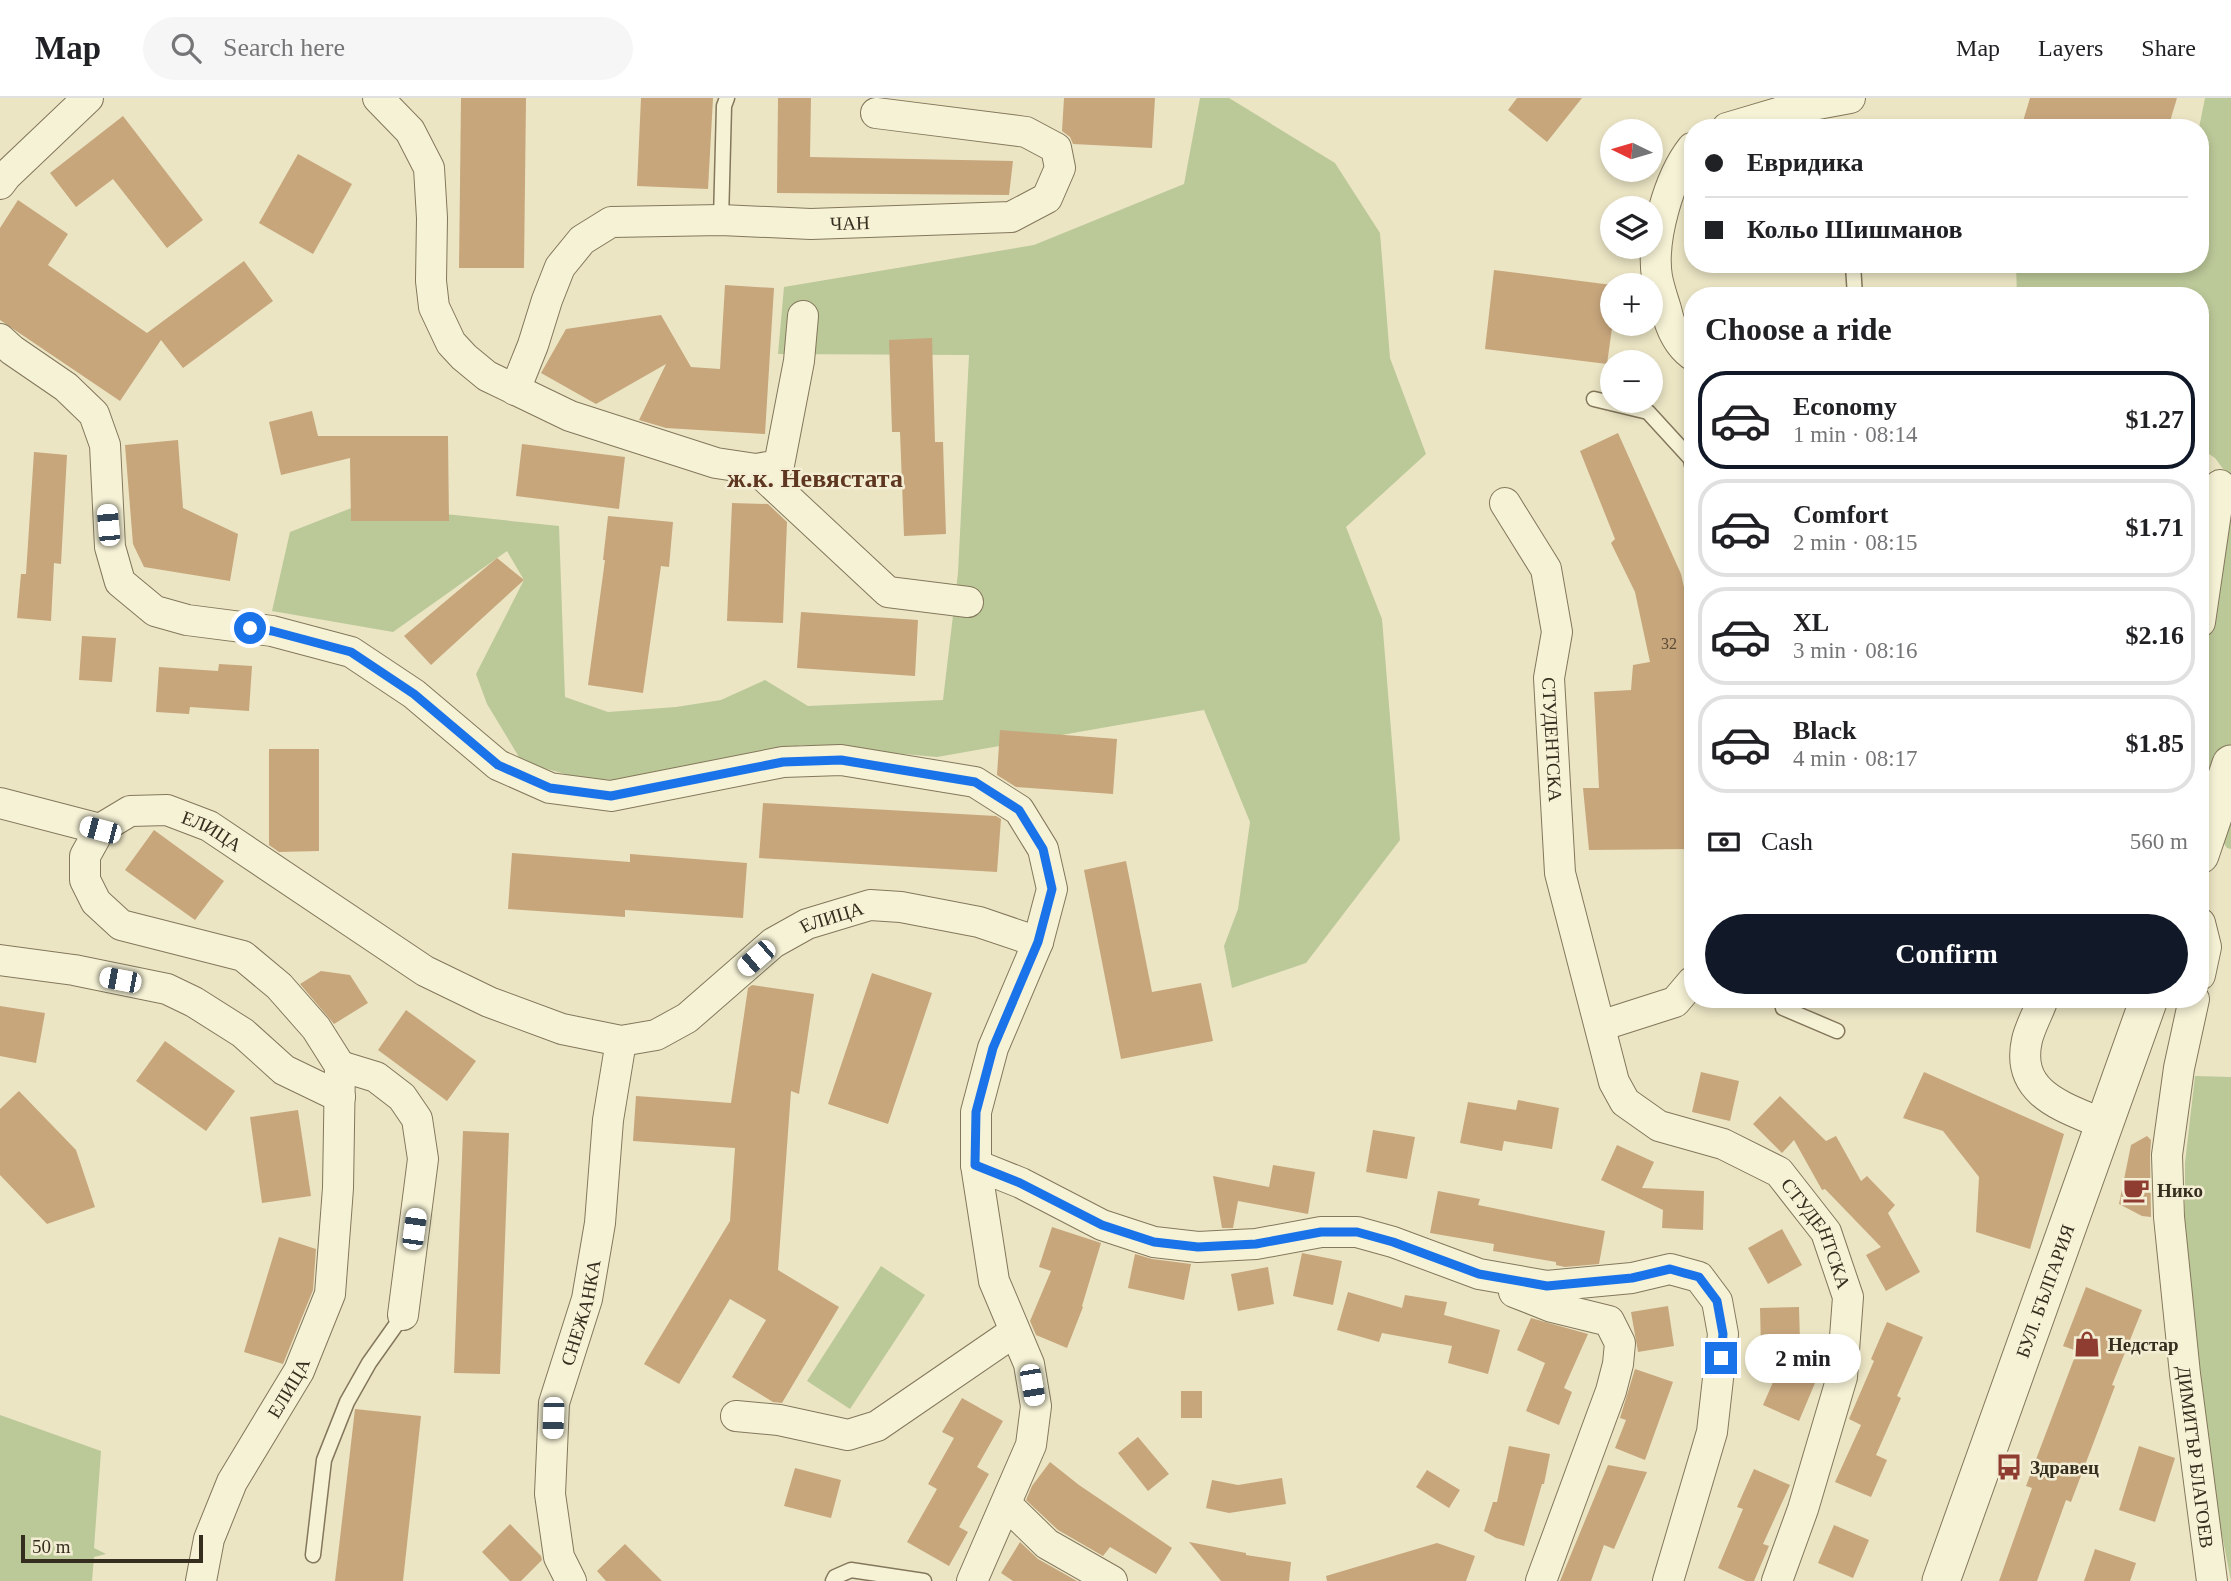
<!DOCTYPE html>
<meta charset="utf-8">
<style>
body{margin:0;font-family:Georgia,serif;background:#f6f6f6;color:#202124;height:100vh;display:flex;flex-direction:column;font-size:26px;white-space:nowrap}
*{box-sizing:border-box;margin:0}
p{font-size:23px;color:#757577}
.icon{flex:none;width:38px;height:38px;fill:none;stroke:currentColor;stroke-width:2;stroke-linecap:round;stroke-linejoin:round}
.map{position:relative;flex:1;overflow:hidden}
.side{position:absolute;left:1684px;top:189px;width:525px;height:721px;display:flex;flex-direction:column;background:#fff;border-radius:28px;box-shadow:0 4px 10px #0003}
.side>*{flex:none}
.top-card{position:absolute;left:1684px;top:21px;width:525px;height:154px;border-radius:28px;box-shadow:0 4px 10px #0003;display:grid;align-content:center;height:154px;padding:0 21px;background:#fff}
.needle{width:46px;rotate:275deg}
.controls{position:absolute;left:1600px;top:21px;display:grid;gap:14px}
.controls a{display:grid;place-items:center;width:63px;height:63px;border-radius:50%;background:#fff;box-shadow:0 4px 10px #0003;font-size:35px}
.scale{position:absolute;left:21px;bottom:18px;width:182px;box-sizing:border-box;padding-left:7px;border:4px solid #352d1e;border-top:0;font-size:19px;line-height:24px;white-space:nowrap;color:#352d1e;-webkit-text-stroke:5px #f3eed3;paint-order:stroke}
.end{position:absolute;width:32px;height:32px;margin:-16px;border:9px solid #1a73e8;background:#fff;box-shadow:0 0 0 4px #fff}
.from{border-radius:50%}
.bubble{position:absolute;height:49px;border-radius:24px;background:#fff;box-shadow:0 4px 10px #0003;font-size:23px;font-weight:700;line-height:49px;text-align:center}
.car{position:absolute;width:21px;height:42px;margin:-21px -10px;border-radius:9px;box-shadow:0 0 5px 2px #0007;background:linear-gradient(#fff 24%,#345 0 40%,#fff 0 76%,#345 0 86%,#fff 0)}
.top-card b{display:flex;align-items:center;gap:24px;height:66px;font-size:26px}
.top-card b+b{border-top:2px solid #e0e0e0}
.top-card i{width:18px;height:18px;background:#202124}
ul{padding:0;list-style:none}
li{display:flex;align-items:center;gap:21px;height:98px;margin:0 14px 10px;padding:0 7px;border:4px solid #e0e0e0;border-radius:28px}
li div{flex:1}
li b{display:block;font-size:26px}
li em{font-style:normal;font-weight:700}
li.on{border-color:#111827}
li>.icon{width:63px;height:63px;stroke-width:1.5}
h2{padding:0 21px;font-size:32px;line-height:84px}
.pay{display:flex;align-items:center;gap:18px;height:77px;padding:0 21px;font-size:26px}
.pay p{margin-inline-start:auto}
.button{display:flex;gap:14px;margin-top:auto;padding:14px 21px}
.button a{flex:1;height:80px;border-radius:42px;background:#111827;color:#fff;font-size:28px;font-weight:700;line-height:80px;text-align:center}
header{display:flex;align-items:center;gap:42px;box-sizing:border-box;height:98px;padding:0 35px;background:#fff;border-bottom:2px solid #e0e0e0}
header strong{font-size:33px}
nav{display:flex;gap:38px;margin-inline-start:auto;font-size:24px}
.search{width:490px;height:63px;background:#f6f6f6;display:flex;align-items:center;gap:18px;box-sizing:border-box;padding:0 24px;border-radius:38px;color:#757577;font-size:26px}
.map>svg:first-child{display:block}
.green{fill:#bbc898}
.building{fill:#c7a67c}
.lines{fill:none;stroke-linecap:round;stroke-linejoin:round}
.service-casing{stroke:#84775b;stroke-width:17}
.minor-casing{stroke:#84775b;stroke-width:32}
.tertiary-casing{stroke:#84775b;stroke-width:39}
.service{stroke:#f6f2d6;stroke-width:14}
.minor{stroke:#f6f2d6;stroke-width:30}
.tertiary{stroke:#f6f2d6;stroke-width:37}
.route{stroke:#1a73e8;stroke-width:9}
.labels{text-anchor:middle;stroke-width:5;stroke-linejoin:round;paint-order:stroke}
.number-label{font-size:16px;fill:#5a4b36}
.street-label{font-size:19px;fill:#352d1e;stroke:#f3eed3}
.poi-label{font-size:19px;font-weight:bold;fill:#352d1e;stroke:#f3eed3;text-anchor:start}
.district-label{font-size:26px;font-weight:bold;fill:#5f3721;stroke:#f3eed3}
</style>
<header>
<strong>Map</strong>
<div class="search"><svg class="icon" aria-label="search" viewBox="0 0 24 24"><circle cx="10" cy="10" r="6"/><path d="M15 15l6 6"/></svg>Search here</div>
<nav><a>Map</a><a>Layers</a><a>Share</a></nav>
</header>
<div class="map">
<svg width="2231" height="1483" viewBox="0 0 2231 1483">
<rect width="100%" height="100%" fill="#ebe5c4"/>
<g class="green">
<polygon points="1200,0 1229,0 1335,65 1380,135 1390,260 1426,356 1346,429 1382,521 1400,742 1306,865 1232,890 1224,848 1238,811 1250,724 1204,612 937,659 802,647 717,663 637,684 576,679 522,664 487,606 476,576 524,482 507,453 393,534 272,513 290,434 359,407 559,428 565,599 608,614 676,609 721,602 765,582 808,608 943,602 958,475 969,257 778,256 784,189 1034,147 1184,86"/>
<polygon points="2205,0 2231,0 2231,751 2227,750 2200,708 2200,611 2204,582 2200,581 2200,498 2229,379 2215,360 2200,350 2200,233 2205,216 2200,218 2200,198 2017,198 2016,166 2200,166 2199,30"/>
<polygon points="2195,978 2231,979 2231,1483 2211,1380 2185,1164 2185,1065"/>
<polygon points="881,1168 925,1197 850,1311 807,1283"/>
<polygon points="0,1317 101,1353 94,1450 106,1456 94,1459 92,1483 0,1483"/>
</g>
<g class="building">
<polygon points="461,0 526,0 524,170 459,170"/>
<polygon points="641,0 713,0 708,91 637,88"/>
<polygon points="778,0 811,0 810,59 1013,63 1009,97 777,95"/>
<polygon points="1064,0 1155,0 1152,50 1073,46 1070,39 1062,33"/>
<polygon points="1517,0 1582,0 1547,44 1508,12"/>
<polygon points="2030,0 2177,0 2168,30 2021,30"/>
<polygon points="123,18 203,122 167,150 113,81 76,109 50,75"/>
<polygon points="298,56 352,86 313,156 259,125"/>
<polygon points="18,102 68,136 48,167 147,235 244,163 273,203 183,270 161,242 120,303 0,222 0,130"/>
<polygon points="1494,172 1612,187 1612,230 1607,266 1485,251"/>
<polygon points="725,187 774,190 765,336 666,330 639,322 666,266 596,306 541,275 566,231 661,217 691,269 720,271"/>
<polygon points="932,240 935,344 943,344 946,436 904,438 900,334 892,334 889,242"/>
<polygon points="312,313 318,338 448,338 449,423 351,423 350,360 281,377 269,324"/>
<polygon points="1618,335 1681,476 1692,525 1692,751 1589,752 1583,690 1599,690 1594,594 1631,592 1633,567 1650,564 1635,494 1611,445 1615,441 1580,353"/>
<polygon points="178,342 183,410 238,436 230,483 144,469 133,446 125,347"/>
<polygon points="522,346 625,359 619,411 516,398"/>
<polygon points="34,354 67,357 61,466 54,465 51,523 17,520 21,476 26,476"/>
<polygon points="732,405 768,406 787,424 783,525 727,523"/>
<polygon points="608,418 673,424 669,469 661,468 643,595 588,587 605,462 603,462"/>
<polygon points="497,460 524,482 431,567 404,538"/>
<polygon points="801,514 918,522 915,578 797,570"/>
<polygon points="82,538 116,540 112,584 79,582"/>
<polygon points="219,566 252,568 249,613 190,609 189,616 156,614 159,569 218,573"/>
<polygon points="1000,632 1117,641 1113,696 1016,689 997,677"/>
<polygon points="269,651 319,651 319,753 279,754 269,747"/>
<polygon points="763,705 996,718 1001,721 997,774 759,760"/>
<polygon points="154,732 224,783 195,822 125,772"/>
<polygon points="512,755 630,764 630,756 747,765 743,820 625,812 625,819 508,811"/>
<polygon points="1126,763 1152,894 1201,885 1213,943 1121,961 1084,772"/>
<polygon points="321,873 350,877 368,905 334,926 300,886"/>
<polygon points="872,875 932,895 888,1026 828,1006"/>
<polygon points="752,887 814,896 799,996 791,993 778,1172 839,1209 782,1305 773,1304 732,1279 766,1222 730,1201 679,1286 644,1266 730,1123 735,1050 633,1043 636,998 731,1005 748,890"/>
<polygon points="0,908 45,915 36,965 0,958"/>
<polygon points="406,912 476,963 447,1003 378,952"/>
<polygon points="165,943 235,993 206,1033 136,983"/>
<polygon points="1701,974 1739,983 1730,1023 1692,1014"/>
<polygon points="1924,974 2064,1036 2030,1151 1976,1134 1979,1079 1943,1033 1903,1020"/>
<polygon points="19,993 76,1052 95,1109 47,1126 0,1077 0,1011"/>
<polygon points="1780,998 1826,1043 1836,1038 1861,1083 1867,1078 1895,1107 1888,1115 1920,1174 1886,1193 1866,1157 1881,1149 1825,1091 1822,1092 1794,1042 1782,1055 1753,1026"/>
<polygon points="1518,1002 1559,1010 1552,1051 1504,1043 1502,1053 1460,1045 1468,1004 1516,1012"/>
<polygon points="298,1012 311,1098 262,1105 250,1019"/>
<polygon points="1373,1032 1415,1039 1407,1081 1366,1074"/>
<polygon points="463,1033 509,1035 500,1276 454,1275"/>
<polygon points="2147,1038 2151,1042 2150,1058 2151,1119 2142,1118 2119,1106 2131,1047"/>
<polygon points="1617,1047 1654,1064 1642,1090 1704,1093 1703,1132 1662,1130 1663,1112 1601,1082"/>
<polygon points="1273,1067 1315,1074 1308,1116 1238,1103 1233,1130 1222,1130 1213,1078 1269,1089"/>
<polygon points="1438,1093 1480,1101 1478,1107 1605,1133 1599,1166 1565,1169 1556,1167 1556,1164 1493,1153 1494,1146 1430,1135"/>
<polygon points="1052,1129 1101,1145 1082,1208 1083,1209 1067,1250 1036,1237 1030,1223 1051,1173 1039,1169"/>
<polygon points="1782,1131 1802,1167 1768,1186 1748,1150"/>
<polygon points="279,1139 316,1151 313,1192 283,1266 244,1254"/>
<polygon points="1302,1155 1342,1163 1333,1207 1293,1198"/>
<polygon points="1135,1156 1152,1161 1191,1166 1184,1202 1128,1190"/>
<polygon points="1268,1169 1274,1206 1238,1213 1231,1176"/>
<polygon points="2086,1189 2142,1212 2112,1287 2115,1288 2071,1404 2066,1402 2037,1483 1999,1483 2032,1390 2026,1388 2077,1253 2063,1248"/>
<polygon points="1348,1194 1402,1210 1405,1197 1447,1204 1444,1217 1500,1232 1488,1276 1448,1265 1452,1248 1382,1235 1379,1244 1337,1232"/>
<polygon points="1668,1208 1674,1248 1638,1254 1631,1214"/>
<polygon points="1799,1209 1801,1279 1815,1285 1799,1323 1763,1307 1788,1250 1761,1251 1760,1210"/>
<polygon points="1531,1220 1588,1236 1564,1290 1572,1294 1559,1327 1526,1313 1545,1265 1517,1252"/>
<polygon points="1887,1224 1923,1239 1897,1298 1901,1300 1876,1357 1887,1362 1871,1399 1835,1384 1861,1327 1849,1321 1874,1263 1871,1261"/>
<polygon points="1635,1271 1673,1284 1645,1362 1615,1350 1626,1322 1620,1320"/>
<rect x="1181" y="1293" width="21" height="27"/>
<polygon points="962,1300 1003,1323 977,1369 989,1376 959,1429 968,1434 949,1468 907,1444 937,1391 928,1386 954,1340 942,1334"/>
<polygon points="355,1311 421,1318 403,1483 335,1483"/>
<polygon points="1138,1339 1169,1376 1148,1393 1118,1355"/>
<polygon points="1509,1348 1550,1356 1544,1386 1542,1386 1524,1448 1496,1440 1484,1433 1493,1404 1497,1404"/>
<polygon points="2139,1348 2175,1360 2155,1424 2119,1412"/>
<polygon points="1050,1364 1079,1387 1172,1450 1156,1476 1110,1449 1103,1458 1058,1432 1026,1402 1032,1388"/>
<polygon points="1608,1367 1647,1374 1614,1451 1604,1447 1591,1483 1560,1483"/>
<polygon points="795,1370 841,1382 831,1420 784,1408"/>
<polygon points="1754,1371 1790,1387 1763,1446 1769,1448 1754,1483 1746,1483 1718,1470 1743,1411 1737,1409"/>
<polygon points="1427,1372 1460,1392 1449,1410 1416,1389"/>
<polygon points="1282,1380 1286,1406 1229,1415 1206,1410 1212,1382 1238,1387"/>
<polygon points="510,1426 541,1458 542,1462 521,1483 510,1483 482,1454"/>
<polygon points="1834,1427 1869,1442 1853,1480 1818,1465"/>
<polygon points="1020,1444 1038,1461 1077,1483 1013,1483 1001,1475"/>
<polygon points="1189,1444 1246,1455 1246,1457 1291,1464 1289,1483 1221,1483"/>
<polygon points="1437,1445 1475,1458 1466,1483 1327,1483 1326,1478"/>
<polygon points="625,1446 662,1483 606,1483 597,1473"/>
<polygon points="2095,1451 2136,1465 2130,1483 2084,1483"/>
</g>
<g class="lines">
<g class="service-casing">
<g id="service">
<polyline points="721,122 724,8 727,0"/>
<polyline points="1853,167 1855,198"/>
<polyline points="1594,301 1648,314 1691,361 1692,367"/>
<polyline points="1782,901 1783,910 1837,933"/>
<polyline points="313,1457 324,1362 347,1304 369,1265 403,1217"/>
<polyline points="833,1483 835,1479 851,1472 924,1483"/>
</g>
</g>
<g class="minor-casing">
<g id="minor">
<polyline points="378,0 410,33 429,70 432,120 431,183 434,209 451,245 464,259 487,278 570,318 716,365 756,371 888,494 968,504"/>
<polyline points="1727,30 1791,11 1850,0"/>
<path d="M1692,50c-23,29 -41,92 -35,129 2,11 6,22 9,32 4,18 11,35 26,46"/>
<polyline points="0,86 6,78 88,0"/>
<polyline points="0,241 12,252 66,289 94,316 105,347 110,449 120,484 155,513 187,522 272,533 351,554 414,596 498,667 550,690 611,698 783,664 841,662 975,684 1019,712 1043,751 1052,791 1038,844 993,950 976,1014 976,1067 994,1183 1029,1266 1036,1308 1031,1347 972,1483"/>
<path id="s1" d="M515,292l18,-45 14,-45 13,-33 22,-27 29,-18 110,-2 90,4 200,-7 36,-19 13,-30 -4,-20 -30,-16 -150,-19"/>
<polyline points="756,371 779,367 799,263 803,218"/>
<path id="s2" d="M1505,405l41,66 11,63 -8,46 11,195 54,209 11,20 34,24 64,18 56,28 47,60 22,65 -6,80 -39,132 -26,72"/>
<polyline points="2200,524 2220,387"/>
<polyline points="0,705 100,731"/>
<polyline points="2200,825 2206,849 2200,877"/>
<polyline points="0,862 74,872 167,891 194,904 243,935 284,972 340,999"/>
<path d="M2043,901c-5,14 -13,28 -16,41 -12,54 37,67 76,84"/>
<path id="s3" d="M2194,901l-15,69 -12,87 2,62 16,157 27,207"/>
<polyline points="1600,928 1675,904 1692,884"/>
<polyline points="340,968 376,979 402,999 417,1021 423,1061 403,1217"/>
<polyline points="976,1067 1021,1085 1102,1127 1154,1144 1198,1149 1256,1146 1321,1134 1357,1134 1393,1144 1479,1176 1547,1188 1632,1180 1670,1171 1699,1179 1717,1203 1723,1236 1712,1334 1668,1483"/>
<polyline points="1514,1194 1552,1209 1609,1223 1620,1245 1618,1266 1611,1293 1541,1483"/>
<polyline points="736,1318 779,1322 848,1337 877,1328 1014,1234"/>
<polyline points="1007,1407 1047,1446 1112,1483"/>
<path id="s4" d="M201,1483l8,-42 23,-57 67,-111 31,-77 8,-106 2,-122 -24,-38 -37,-42 -36,-30 -122,-31 -25,-23 -11,-22v-24l15,-27 30,-18 37,-1 42,16 216,145 64,31 73,27 59,12 35,-6 31,-17 86,-75 34,-19 63,-19 31,2 78,15 59,20"/>
<path id="s5" d="M571,1483l-12,-24 -9,-63 4,-91 33,-104 13,-76 8,-103 13,-79"/>
</g>
</g>
<g class="tertiary-casing">
<g id="tertiary">
<polyline points="2200,757 2231,666"/>
<path id="s6" d="M1941,1483l208,-582"/>
</g>
</g>
<use href="#service" class="service"/>
<use href="#minor" class="minor"/>
<use href="#tertiary" class="tertiary"/>
</g>
<g class="lines">
<polyline class="route" points="250,530 272,533 351,554 414,596 498,667 550,690 611,698 783,664 841,662 975,684 1019,712 1043,751 1052,791 1038,844 993,950 976,1014 975,1067 1020,1085 1102,1127 1154,1144 1198,1149 1256,1146 1321,1134 1357,1134 1393,1144 1479,1176 1547,1188 1632,1180 1670,1171 1684,1175 1699,1179 1717,1203 1723,1236 1721,1260"/>
</g>
<defs>
<g id="cafe-bare" transform="scale(2.1)"><path d="M-5.5-4.5H6V0H3Q3 3.5 0 3.5H-2.5Q-5.5 3.5-5.5 0ZM3-3.2v2h1.7v-2ZM-6 4.5H4V6H-6Z" fill="#8f3d30" stroke="#f3eed3" stroke-width="2.5" paint-order="stroke"/></g>
<g id="shop-bare" transform="scale(2.1)"><path d="M-5-2.5h2.3a2.7 3.5 0 0 1 5.4 0H5L5.5 6h-11ZM-1.5-2.5h3a1.5 2.3 0 0 0-3 0Z" fill="#8f3d30" stroke="#f3eed3" stroke-width="2.5" paint-order="stroke"/></g>
<g id="bus-bare" transform="scale(2.1)"><path d="M-5-6H5V4H4V6H2V4H-2V6H-4V4H-5ZM-3.5-4V0h7V-4ZM-3.5 1.2v1.5H-2V1.2ZM2 1.2v1.5H3.5V1.2Z" fill="#8f3d30" stroke="#f3eed3" stroke-width="2.5" paint-order="stroke"/></g>
</defs>
<g fill-rule="evenodd">
<use href="#cafe-bare" x="2136" y="1092"/>
<use href="#shop-bare" x="2087" y="1246"/>
<use href="#bus-bare" x="2009" y="1369"/>
</g>
<g class="labels">
<g class="number-label">
<text x="1669" y="551">32</text>
</g>
<g class="street-label">
<text dy="7" stroke="none"><textPath href="#s1" startOffset="439">ЧАН</textPath></text>
<text dy="7" stroke="none"><textPath href="#s2" startOffset="250">СТУДЕНТСКА</textPath></text>
<text dy="7" stroke="none"><textPath href="#s4" startOffset="1054">ЕЛИЦА</textPath></text>
<text dy="7" stroke="none"><textPath href="#s4" startOffset="1768">ЕЛИЦА</textPath></text>
<text dy="7" stroke="none"><textPath href="#s2" startOffset="866">СТУДЕНТСКА</textPath></text>
<text dy="7" stroke="none"><textPath href="#s6" startOffset="308">БУЛ. БЪЛГАРИЯ</textPath></text>
<text dy="7" stroke="none"><textPath href="#s5" startOffset="276">СНЕЖАНКА</textPath></text>
<text dy="7" stroke="none"><textPath href="#s4" startOffset="214">ЕЛИЦА</textPath></text>
<text dy="7" stroke="none"><textPath href="#s3" startOffset="462">ДИМИТЪР БЛАГОЕВ</textPath></text>
</g>
<g class="poi-label">
<text x="2157" y="1099">Нико</text>
<text x="2108" y="1253">Недстар</text>
<text x="2030" y="1376">Здравец</text>
</g>
<g class="district-label">
<text x="815" y="389">ж.к. Невястата</text>
</g>
</g>
</svg>
<div class="controls">
<a><svg class="needle" viewBox="-14 -14 28 28"><path d="M0-13l5 13h-10z" fill="#e53935"/><path d="M0 13l5-13h-10z" fill="#757577"/></svg></a>
<a><svg class="icon" aria-label="layers" viewBox="0 0 24 24"><path d="M12 4l9 5-9 5-9-5zM3 14l9 5 9-5"/></svg></a>
<a>+</a>
<a>−</a>
</div>
<div class="scale">50 m</div>
<i class="end from" style="left:250px;top:530px"></i>
<i class="end" style="left:1721px;top:1260px"></i>
<div class="bubble" style="left:1745px;top:1236px;width:116px">2 min</div>
<i class="car" style="left:108px;top:427px;rotate:355deg"></i>
<i class="car" style="left:100px;top:732px;rotate:285deg"></i>
<i class="car" style="left:756px;top:860px;rotate:229deg"></i>
<i class="car" style="left:120px;top:882px;rotate:281deg"></i>
<i class="car" style="left:414px;top:1131px;rotate:8deg"></i>
<i class="car" style="left:1032px;top:1287px;rotate:170deg"></i>
<i class="car" style="left:553px;top:1320px;rotate:182deg"></i>
<div class="top-card">
<b><i class="from"></i>Евридика</b>
<b><i></i>Кольо Шишманов</b>
</div>
<section class="side">
<h2>Choose a ride</h2>
<ul>
<li class="on"><svg class="icon" aria-label="car" viewBox="0 0 24 24"><path d="M5 17H2v-5l4-1 3-4h7l3 4 3 1v5h-3M9 17h6M6 11h13"/><circle cx="7" cy="17" r="2"/><circle cx="17" cy="17" r="2"/></svg><div><b>Economy</b><p>1 min · 08:14</p></div><em>$1.27</em></li>
<li><svg class="icon" aria-label="car" viewBox="0 0 24 24"><path d="M5 17H2v-5l4-1 3-4h7l3 4 3 1v5h-3M9 17h6M6 11h13"/><circle cx="7" cy="17" r="2"/><circle cx="17" cy="17" r="2"/></svg><div><b>Comfort</b><p>2 min · 08:15</p></div><em>$1.71</em></li>
<li><svg class="icon" aria-label="car" viewBox="0 0 24 24"><path d="M5 17H2v-5l4-1 3-4h7l3 4 3 1v5h-3M9 17h6M6 11h13"/><circle cx="7" cy="17" r="2"/><circle cx="17" cy="17" r="2"/></svg><div><b>XL</b><p>3 min · 08:16</p></div><em>$2.16</em></li>
<li><svg class="icon" aria-label="car" viewBox="0 0 24 24"><path d="M5 17H2v-5l4-1 3-4h7l3 4 3 1v5h-3M9 17h6M6 11h13"/><circle cx="7" cy="17" r="2"/><circle cx="17" cy="17" r="2"/></svg><div><b>Black</b><p>4 min · 08:17</p></div><em>$1.85</em></li>
</ul>
<div class="pay"><svg class="icon" aria-label="cash" viewBox="0 0 24 24"><path d="M3 7h18v10H3z"/><circle cx="12" cy="12" r="2"/></svg>Cash<p>560 m</p></div>
<div class="button"><a>Confirm</a></div>
</section>
</div>
